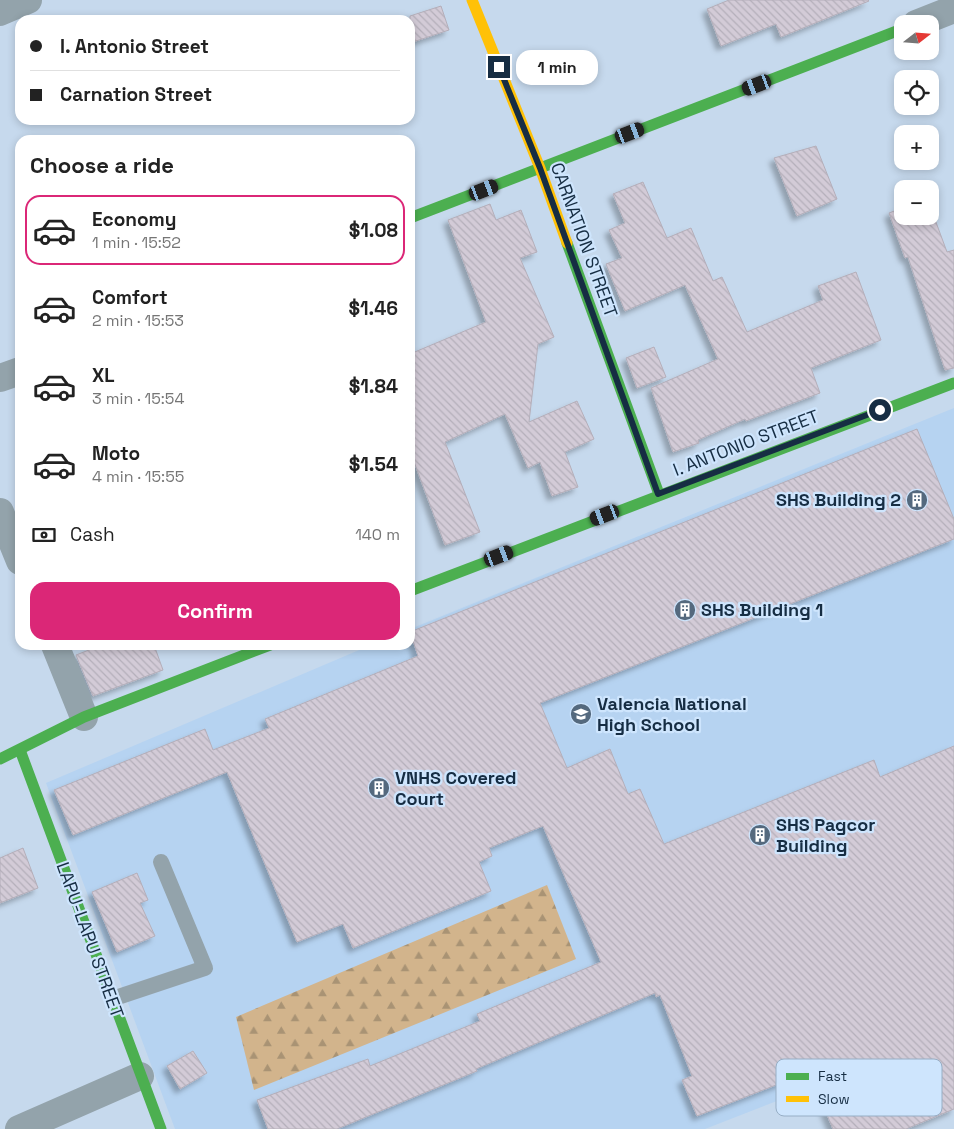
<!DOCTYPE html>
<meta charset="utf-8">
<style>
body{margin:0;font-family:"Space Grotesk",sans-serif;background:#f2f2f2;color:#222;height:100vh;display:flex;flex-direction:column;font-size:19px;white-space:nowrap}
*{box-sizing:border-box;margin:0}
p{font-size:16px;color:#767676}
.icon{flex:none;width:28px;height:28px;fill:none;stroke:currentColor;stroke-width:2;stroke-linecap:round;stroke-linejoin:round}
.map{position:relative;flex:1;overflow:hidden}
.details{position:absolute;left:15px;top:135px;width:400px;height:515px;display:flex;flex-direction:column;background:#fff;border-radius:15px;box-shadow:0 2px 8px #0003}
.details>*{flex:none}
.guide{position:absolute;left:15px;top:15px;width:400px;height:110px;border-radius:15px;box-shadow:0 2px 8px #0003;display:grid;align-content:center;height:110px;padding:0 15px;background:#fff}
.needle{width:32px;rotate:73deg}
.buttons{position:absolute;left:894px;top:15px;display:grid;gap:10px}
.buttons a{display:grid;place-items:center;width:45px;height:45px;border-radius:10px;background:#fff;box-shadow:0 2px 8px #0003;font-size:25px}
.end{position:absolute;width:22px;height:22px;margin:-11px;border:6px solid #162d43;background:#fff;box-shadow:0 0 0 2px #fff}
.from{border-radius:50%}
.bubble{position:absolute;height:35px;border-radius:15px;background:#fff;box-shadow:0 2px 8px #0003;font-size:16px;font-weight:600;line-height:35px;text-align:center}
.car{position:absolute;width:15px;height:30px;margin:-15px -8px;border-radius:6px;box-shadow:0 0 4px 1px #0007;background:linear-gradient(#222 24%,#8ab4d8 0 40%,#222 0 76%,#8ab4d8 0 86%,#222 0)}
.guide b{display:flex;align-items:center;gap:18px;height:48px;font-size:19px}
.guide b+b{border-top:1px solid #e0e0e0}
.guide i{width:12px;height:12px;background:#222}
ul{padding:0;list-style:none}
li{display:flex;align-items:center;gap:15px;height:70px;margin:0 10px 8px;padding:0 5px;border:2px solid transparent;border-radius:15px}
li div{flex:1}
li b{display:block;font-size:19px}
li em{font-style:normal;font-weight:600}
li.on{border-color:#db2777}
li>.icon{width:45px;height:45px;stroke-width:1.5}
h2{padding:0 15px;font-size:22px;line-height:60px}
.pay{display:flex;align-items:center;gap:12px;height:55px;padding:0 15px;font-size:19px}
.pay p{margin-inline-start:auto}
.action{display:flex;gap:10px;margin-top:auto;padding:10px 15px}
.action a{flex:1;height:58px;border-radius:15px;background:#db2777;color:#fff;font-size:20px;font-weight:600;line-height:58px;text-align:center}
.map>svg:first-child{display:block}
.built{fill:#b6d3f1}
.forest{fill:url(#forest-firs)}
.building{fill:url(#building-back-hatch);stroke:#b4aeb9;filter:url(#shadow)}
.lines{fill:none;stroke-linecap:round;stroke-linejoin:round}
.lane{stroke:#93a3ab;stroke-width:16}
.street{stroke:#93a3ab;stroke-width:28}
.fast{stroke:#4caf50;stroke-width:11}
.slow{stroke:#ffc107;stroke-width:11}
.route{stroke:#162d43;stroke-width:6}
.labels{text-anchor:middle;stroke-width:4.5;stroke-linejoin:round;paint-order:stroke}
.street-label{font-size:18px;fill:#162d43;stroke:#cee5fd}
.poi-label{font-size:18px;font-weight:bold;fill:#162d43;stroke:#cee5fd;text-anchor:start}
.key{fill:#cee5fd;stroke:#97aec5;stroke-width:1}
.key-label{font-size:14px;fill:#162d43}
</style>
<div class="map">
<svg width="954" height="1129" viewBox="0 0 954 1129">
<defs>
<pattern id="forest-firs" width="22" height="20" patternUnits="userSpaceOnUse" patternTransform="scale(1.25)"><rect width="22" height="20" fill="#d2b48c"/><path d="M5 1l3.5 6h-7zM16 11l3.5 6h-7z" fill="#a99374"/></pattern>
<pattern id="building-back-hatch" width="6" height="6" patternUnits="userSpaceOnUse" patternTransform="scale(1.25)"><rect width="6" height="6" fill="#d3cbd7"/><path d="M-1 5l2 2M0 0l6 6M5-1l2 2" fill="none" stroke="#b4afba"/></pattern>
<filter id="shadow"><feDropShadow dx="-4.5" dy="4.5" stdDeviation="2.5" flood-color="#0004"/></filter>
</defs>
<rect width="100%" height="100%" fill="#c6d9ed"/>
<polygon class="built" points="954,408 954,1032 705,1129 175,1129 46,783 371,645 410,645 410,629"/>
<polygon class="forest" points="547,885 576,959 254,1090 236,1017"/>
<g class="building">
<polygon points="729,0 868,0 869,1 781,37 776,24 721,46 707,9"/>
<polygon points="441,6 449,30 410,43 410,16"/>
<polygon points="816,146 837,199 797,216 774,158"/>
<polygon points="643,182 667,238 691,228 713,281 722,277 747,332 823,300 818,286 856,272 881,340 811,368 820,393 746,421 745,419 698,440 699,443 673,452 651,388 718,359 685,285 625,311 606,264 622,258 609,230 625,223 613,194"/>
<polygon points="490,204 496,220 521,210 537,252 520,258 554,337 538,344 529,422 577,401 594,439 565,452 578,487 552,496 540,462 528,468 505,414 445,442 480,532 445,545 410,451 410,354 486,322 448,220"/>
<polygon points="930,206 947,252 954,250 954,368 945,370 908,257 905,258 889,213 902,208 902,216 930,216"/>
<polygon points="654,347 666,377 637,388 626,358"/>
<polygon points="917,429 954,519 954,539 540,703 567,768 610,749 628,794 640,789 664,844 874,760 880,777 954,746 954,1109 906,1129 833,1129 809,1072 697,1116 682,1080 692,1076 660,995 656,997 655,993 476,1069 477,1071 337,1129 268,1129 257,1100 368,1059 370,1066 480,1021 477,1014 601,962 543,826 489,848 492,856 479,862 491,891 353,948 343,924 297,942 227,772 73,835 54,790 205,729 213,750 269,728 265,719 418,656 410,632"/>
<polygon points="102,645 154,645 163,670 93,696 76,655"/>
<polygon points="23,848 38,888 0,903 0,858"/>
<polygon points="137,873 148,900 140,903 155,936 117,952 92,892"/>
<polygon points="193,1051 207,1073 180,1089 167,1066"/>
</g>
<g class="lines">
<polyline class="lane" points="112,999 205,968 161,862"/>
<g class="street">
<polyline points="0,12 28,0"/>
<polyline points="916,24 954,9"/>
<polyline points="0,378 20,371"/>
<polyline points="0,512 20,561"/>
<polyline points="55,645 84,717"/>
<polyline points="19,1129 140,1076"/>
</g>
<g class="fast">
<polyline points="410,218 902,29"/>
<polyline points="567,243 659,494"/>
<polyline points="410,591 954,383"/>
<polyline points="20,750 161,1129"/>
<polyline points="0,759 84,717 270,645"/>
</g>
<polyline class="slow" points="472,0 540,168 567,243"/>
</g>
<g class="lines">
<polyline class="route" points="499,67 540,168 658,494 880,410"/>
</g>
<defs>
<g id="building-disc" transform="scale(1.125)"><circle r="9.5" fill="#54697e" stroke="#cee5fd"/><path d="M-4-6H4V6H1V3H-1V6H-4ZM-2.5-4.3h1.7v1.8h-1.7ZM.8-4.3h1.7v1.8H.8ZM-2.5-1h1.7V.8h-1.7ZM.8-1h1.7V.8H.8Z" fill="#fff"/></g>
<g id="school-disc" transform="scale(1.125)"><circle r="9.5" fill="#54697e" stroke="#cee5fd"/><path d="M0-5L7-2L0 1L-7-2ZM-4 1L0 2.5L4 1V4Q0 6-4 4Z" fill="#fff"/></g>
</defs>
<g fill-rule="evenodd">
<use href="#building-disc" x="917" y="500"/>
<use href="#building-disc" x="685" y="610"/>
<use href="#school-disc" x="581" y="714"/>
<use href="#building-disc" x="379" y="788"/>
<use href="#building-disc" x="760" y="835"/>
</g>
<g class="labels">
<g class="street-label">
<text transform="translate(584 240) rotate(70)" y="6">CARNATION STREET</text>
<text transform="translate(746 443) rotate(-21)" y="6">I. ANTONIO STREET</text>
<text transform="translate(90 940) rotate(70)" y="6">LAPU-LAPU STREET</text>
</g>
<g class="poi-label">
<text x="901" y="506" text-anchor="end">SHS Building 2</text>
<text x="701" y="616">SHS Building 1</text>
<text x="597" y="710">Valencia National<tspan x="597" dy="21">High School</tspan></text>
<text x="395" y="784">VNHS Covered<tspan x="395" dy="21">Court</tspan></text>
<text x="776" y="831">SHS Pagcor<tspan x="776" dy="21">Building</tspan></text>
</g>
</g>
<rect x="776" y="1059" width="166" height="57" rx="8" class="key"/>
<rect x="786" y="1073" width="23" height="7" fill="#4caf50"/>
<rect x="786" y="1096" width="23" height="6" fill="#ffc107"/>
<g class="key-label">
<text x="818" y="1081">Fast</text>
<text x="818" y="1104">Slow</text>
</g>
</svg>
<div class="buttons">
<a><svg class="needle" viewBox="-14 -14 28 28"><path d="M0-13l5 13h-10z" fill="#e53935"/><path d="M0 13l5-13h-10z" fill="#767676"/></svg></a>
<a><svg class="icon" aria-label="locate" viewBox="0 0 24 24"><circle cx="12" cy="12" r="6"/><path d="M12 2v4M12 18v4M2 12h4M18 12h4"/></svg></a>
<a>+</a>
<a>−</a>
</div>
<i class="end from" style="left:880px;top:410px"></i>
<i class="end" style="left:499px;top:67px"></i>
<div class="bubble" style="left:516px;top:50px;width:82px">1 min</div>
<i class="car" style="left:757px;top:85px;rotate:249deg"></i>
<i class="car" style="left:630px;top:133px;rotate:69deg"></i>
<i class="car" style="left:484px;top:190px;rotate:69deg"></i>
<i class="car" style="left:605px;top:515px;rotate:249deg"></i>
<i class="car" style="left:499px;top:556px;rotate:69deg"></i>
<div class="guide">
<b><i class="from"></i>I. Antonio Street</b>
<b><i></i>Carnation Street</b>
</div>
<section class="details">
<h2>Choose a ride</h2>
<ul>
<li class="on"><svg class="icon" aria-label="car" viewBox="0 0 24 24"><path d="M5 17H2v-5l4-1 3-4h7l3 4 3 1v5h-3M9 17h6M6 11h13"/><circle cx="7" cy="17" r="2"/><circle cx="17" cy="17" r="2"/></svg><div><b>Economy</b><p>1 min · 15:52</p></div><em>$1.08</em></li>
<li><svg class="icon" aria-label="car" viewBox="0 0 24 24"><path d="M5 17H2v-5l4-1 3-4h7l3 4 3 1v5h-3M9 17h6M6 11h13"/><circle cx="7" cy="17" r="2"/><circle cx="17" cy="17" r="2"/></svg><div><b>Comfort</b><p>2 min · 15:53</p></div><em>$1.46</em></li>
<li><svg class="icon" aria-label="car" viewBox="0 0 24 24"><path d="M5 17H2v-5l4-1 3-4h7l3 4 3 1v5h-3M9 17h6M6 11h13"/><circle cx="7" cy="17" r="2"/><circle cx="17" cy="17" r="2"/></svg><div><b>XL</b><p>3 min · 15:54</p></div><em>$1.84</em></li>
<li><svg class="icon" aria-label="car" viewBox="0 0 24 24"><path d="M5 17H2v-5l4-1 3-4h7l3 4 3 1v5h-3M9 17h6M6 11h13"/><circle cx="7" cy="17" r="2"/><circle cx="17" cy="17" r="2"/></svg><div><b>Moto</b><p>4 min · 15:55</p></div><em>$1.54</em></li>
</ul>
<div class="pay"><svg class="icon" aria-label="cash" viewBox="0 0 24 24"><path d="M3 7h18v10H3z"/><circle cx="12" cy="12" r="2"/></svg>Cash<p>140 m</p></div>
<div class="action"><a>Confirm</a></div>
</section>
</div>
